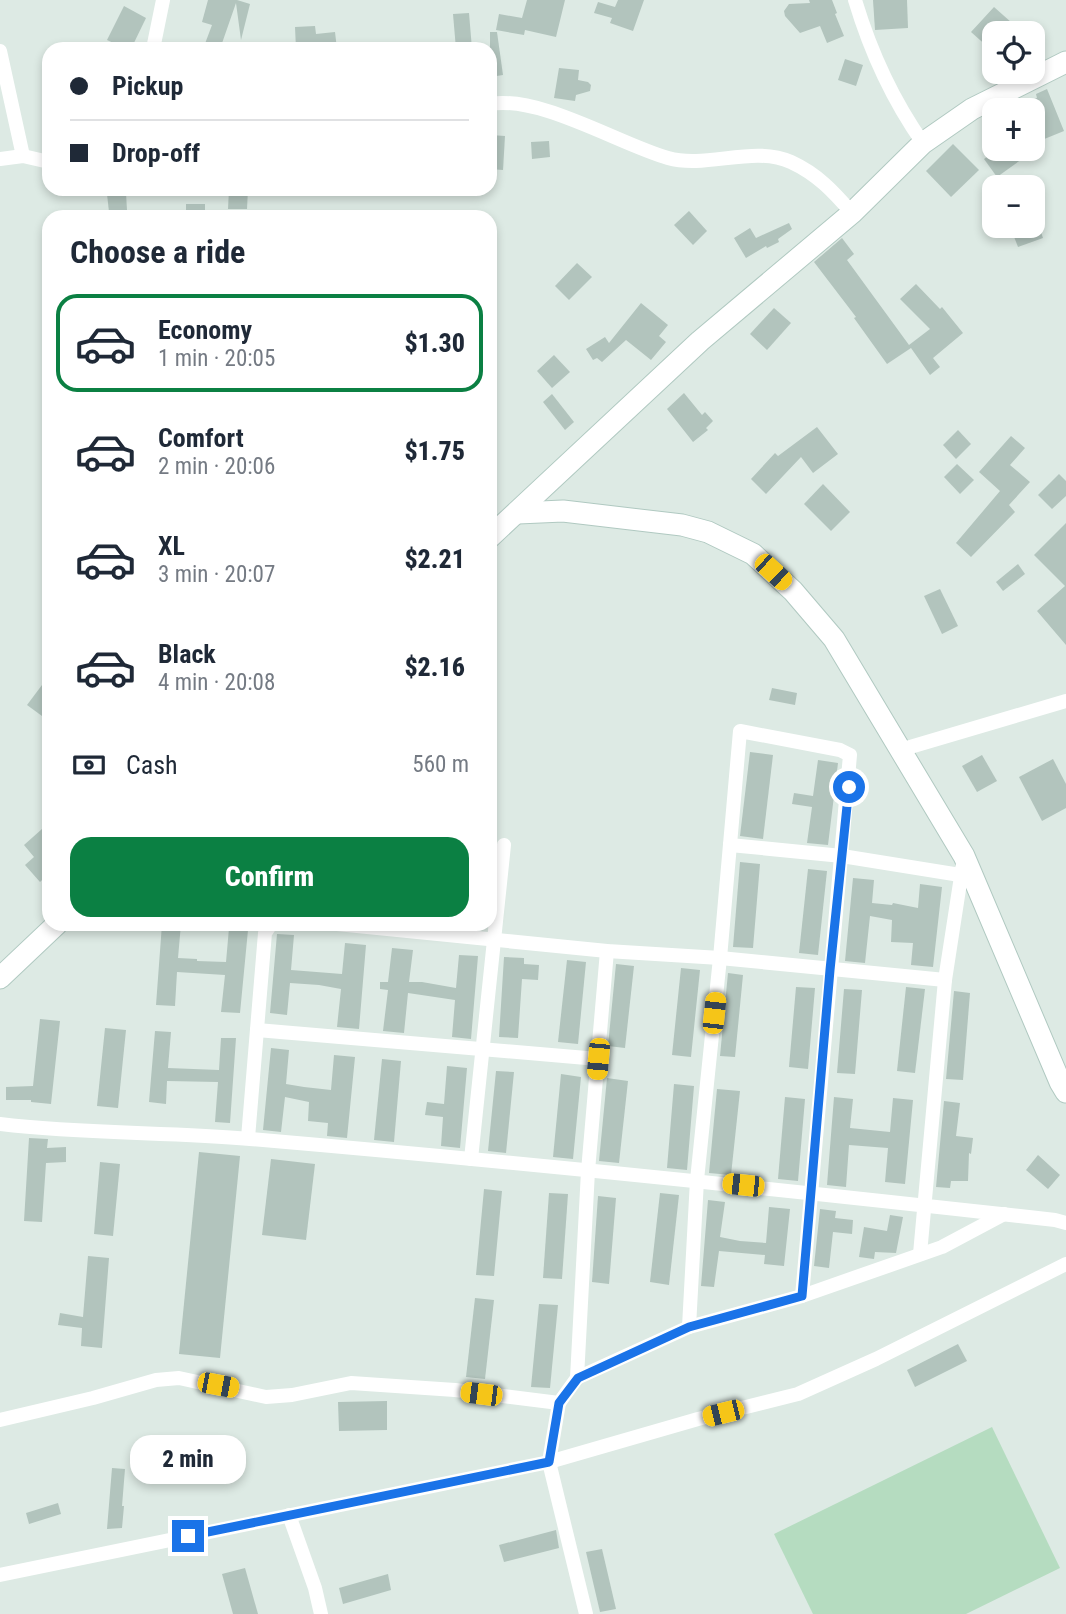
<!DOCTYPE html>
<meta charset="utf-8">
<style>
body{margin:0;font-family:"Roboto Condensed",sans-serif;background:#f2f2f3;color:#1f2937;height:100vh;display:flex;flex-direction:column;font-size:26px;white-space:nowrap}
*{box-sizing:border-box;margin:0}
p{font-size:23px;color:#747a83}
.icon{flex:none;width:38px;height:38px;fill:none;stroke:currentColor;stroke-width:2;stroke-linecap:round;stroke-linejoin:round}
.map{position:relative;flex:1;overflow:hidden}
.panel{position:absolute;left:42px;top:210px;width:455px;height:721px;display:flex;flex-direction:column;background:#fff;border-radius:21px;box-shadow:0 4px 10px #0003}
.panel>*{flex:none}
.top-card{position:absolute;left:42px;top:42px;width:455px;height:154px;border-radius:21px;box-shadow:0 4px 10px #0003;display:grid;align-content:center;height:154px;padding:0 28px;background:#fff}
.tools{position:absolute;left:982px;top:21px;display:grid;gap:14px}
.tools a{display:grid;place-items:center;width:63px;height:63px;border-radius:14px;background:#fff;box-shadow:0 4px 10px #0003;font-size:35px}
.end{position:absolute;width:32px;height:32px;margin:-16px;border:9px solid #1a73e8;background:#fff;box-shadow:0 0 0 4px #fff}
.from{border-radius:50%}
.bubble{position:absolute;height:49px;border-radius:21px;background:#fff;box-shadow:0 4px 10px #0003;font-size:23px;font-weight:800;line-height:49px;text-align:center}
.car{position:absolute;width:21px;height:42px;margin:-21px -10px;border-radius:9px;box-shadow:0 0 5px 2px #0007;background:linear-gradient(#f5c518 24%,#345 0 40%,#f5c518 0 76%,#345 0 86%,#f5c518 0)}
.top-card b{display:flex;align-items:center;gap:24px;height:66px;font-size:26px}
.top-card b+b{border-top:2px solid #e0e1e3}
.top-card i{width:18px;height:18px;background:#1f2937}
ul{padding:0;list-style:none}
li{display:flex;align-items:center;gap:21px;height:98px;margin:0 14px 10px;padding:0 14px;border:4px solid transparent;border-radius:21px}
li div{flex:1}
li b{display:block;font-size:26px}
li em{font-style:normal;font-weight:800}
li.on{border-color:#0b8043}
li>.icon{width:63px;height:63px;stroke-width:1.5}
h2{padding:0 28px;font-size:32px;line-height:84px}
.pay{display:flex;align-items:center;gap:18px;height:77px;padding:0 28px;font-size:26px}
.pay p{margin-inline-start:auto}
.cta{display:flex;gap:14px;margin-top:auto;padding:14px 28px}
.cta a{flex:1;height:80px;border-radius:21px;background:#0b8043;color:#fff;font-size:28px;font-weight:800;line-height:80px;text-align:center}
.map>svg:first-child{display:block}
.green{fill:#b5dcc0}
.building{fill:#b2c4bd}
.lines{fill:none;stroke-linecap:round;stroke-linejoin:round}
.secondary-casing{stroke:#b0c9c1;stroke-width:23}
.street{stroke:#fff;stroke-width:14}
.secondary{stroke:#fff;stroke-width:21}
.route{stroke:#1a73e8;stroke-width:9}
</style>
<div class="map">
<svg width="1066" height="1614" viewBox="0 0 1066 1614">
<rect width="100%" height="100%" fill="#ddeae4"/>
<polygon class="green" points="992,1427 1060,1568 966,1614 813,1614 774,1534"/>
<g class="building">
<polygon points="208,0 237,0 250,4 241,40 236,3 220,49 203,49 212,25 202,22"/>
<polygon points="527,0 565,0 556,37 525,30 524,35 496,30 499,14 522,18"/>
<polygon points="618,0 644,0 633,31 610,23 612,18 594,13 598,2 615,7"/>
<polygon points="809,0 832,0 837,13 835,14 844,36 827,43 820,26 800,33 785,16 784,11 789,4 810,3"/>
<polygon points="873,0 907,0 908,28 875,30"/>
<polygon points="124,6 146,18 131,49 126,49 107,40"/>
<polygon points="994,7 1012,23 1002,33 994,33 994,42 989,48 971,32"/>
<polygon points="469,13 472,49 456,49 453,14"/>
<polygon points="315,26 316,34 335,32 337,49 296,49 295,27"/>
<polygon points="490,32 497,32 503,75 490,77"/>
<polygon points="845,59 863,65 856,86 838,80"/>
<polygon points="559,68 579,70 578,80 588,82 591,85 590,91 576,95 575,101 554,98"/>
<polygon points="1047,89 1064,131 1032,144 1032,110 1008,109 1037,98 1036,94"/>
<polygon points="490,135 505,136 503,170 490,169"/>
<polygon points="549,141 550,157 532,159 531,142"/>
<polygon points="953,144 979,170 951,197 926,171"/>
<polygon points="998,149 1036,149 997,177 984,159"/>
<polygon points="229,189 248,189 247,209 228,209"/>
<polygon points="126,193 127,210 109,212 107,194"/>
<rect x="186" y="204" width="19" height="13"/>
<polygon points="689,211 707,231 693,245 674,225"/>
<polygon points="789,223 792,229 778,239 779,242 767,248 766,246 746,258 734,238 750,228 756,238"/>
<polygon points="1020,226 1039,226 1043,238 1018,247 1011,229"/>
<polygon points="842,238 854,254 847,260 909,345 930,329 900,299 916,284 940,309 942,307 963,333 933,358 940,367 930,375 911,348 887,364 854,318 856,317 814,262"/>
<polygon points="577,263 592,277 569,300 555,286"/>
<polygon points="641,303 668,325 659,336 666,342 651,360 626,340 602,362 597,358 593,360 586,349 605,337 609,343"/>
<polygon points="774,308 791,323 767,350 750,334"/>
<polygon points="554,355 570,372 552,388 537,371"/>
<polygon points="684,393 702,415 705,412 713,421 706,428 708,430 693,442 667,409"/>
<polygon points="552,394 574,422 565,430 543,402"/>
<polygon points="817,427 838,454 813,473 801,457 766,494 751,479 775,453 778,456"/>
<polygon points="958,430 971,444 956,459 943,445"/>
<polygon points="1011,436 1025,448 1010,465 1030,482 1009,505 1015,512 971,557 956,543 1000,491 979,472"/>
<polygon points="957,464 974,480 960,494 944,477"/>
<polygon points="1059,474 1066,481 1066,496 1052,509 1038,495"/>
<polygon points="823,484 850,512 831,531 804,504"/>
<polygon points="1066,523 1066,645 1037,611 1065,586 1034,555"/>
<polygon points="1018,564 1025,574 1003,591 996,582"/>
<polygon points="940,589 958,626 942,634 924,596"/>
<polygon points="42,685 49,690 49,707 42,716 27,705"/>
<polygon points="772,688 797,693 795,705 769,700"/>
<polygon points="750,752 773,755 763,839 740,836"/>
<polygon points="982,755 997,781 977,792 962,766"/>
<polygon points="1053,759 1066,784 1066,808 1042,821 1019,777"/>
<polygon points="818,760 838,763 828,845 807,843 812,807 792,804 794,793 813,796"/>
<polygon points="42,829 49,837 49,873 40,882 25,865 34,857 24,845"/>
<polygon points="740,862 760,864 753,948 733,947"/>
<polygon points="808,869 827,871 818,955 799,953"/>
<polygon points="853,878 874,880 872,903 892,905 893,903 918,908 920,884 942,887 933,967 911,965 913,943 891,942 892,920 870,916 865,963 845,961"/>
<polygon points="162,924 181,924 178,958 197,959 197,961 226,962 229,928 248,930 240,1013 221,1012 225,975 177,972 175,1006 156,1005"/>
<polygon points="277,934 294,935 291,970 342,974 345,943 366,945 359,1029 337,1027 341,989 319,985 290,983 287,1015 270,1013"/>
<polygon points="392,948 413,950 409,982 422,982 456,988 459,955 478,956 471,1039 452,1037 455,1000 408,993 404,1033 383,1031 388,990 380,989 380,982 388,982"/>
<polygon points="504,957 524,958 524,964 539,965 538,980 522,979 518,1038 499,1037"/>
<polygon points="567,960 586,962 578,1044 558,1042"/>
<polygon points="616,964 634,966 625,1048 608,1046"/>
<polygon points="681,968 700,970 691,1057 672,1055"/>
<polygon points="728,973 743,975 735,1057 720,1056"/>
<polygon points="796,987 815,988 808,1069 789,1067"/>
<polygon points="906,987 925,989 915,1073 897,1071"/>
<polygon points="844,989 862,990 855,1074 837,1073"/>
<polygon points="954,991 970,993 963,1080 946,1079"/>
<polygon points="40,1019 60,1021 51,1104 31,1102 31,1100 6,1100 6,1087 33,1086"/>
<polygon points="105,1028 126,1030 118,1108 97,1106"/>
<polygon points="155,1031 171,1032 168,1068 219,1070 221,1038 236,1038 230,1123 215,1122 218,1082 167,1081 166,1104 149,1102"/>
<polygon points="271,1048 289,1050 286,1084 304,1087 331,1090 334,1055 355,1057 347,1138 327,1136 328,1123 308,1121 309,1102 285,1097 281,1132 263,1130"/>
<polygon points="382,1059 401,1061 394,1142 374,1140"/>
<polygon points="447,1066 467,1068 460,1148 441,1146 443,1117 425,1115 427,1102 444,1104"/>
<polygon points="496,1071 514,1072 506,1153 488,1151"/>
<polygon points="561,1074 581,1077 573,1159 553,1157"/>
<polygon points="607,1078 628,1081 619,1163 599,1161"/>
<polygon points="674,1084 694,1086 687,1170 667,1168"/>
<polygon points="717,1089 740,1091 731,1175 709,1173"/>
<polygon points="785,1097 805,1099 798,1181 778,1179"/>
<polygon points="834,1097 853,1099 850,1128 890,1132 893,1098 913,1100 905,1184 885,1182 888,1148 849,1145 846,1187 827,1185"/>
<polygon points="944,1101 960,1103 956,1136 973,1138 971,1154 969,1153 968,1181 951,1181 950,1188 936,1187"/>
<polygon points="29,1138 48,1139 47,1148 66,1147 66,1162 46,1163 42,1222 24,1221"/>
<polygon points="199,1152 240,1156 220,1358 179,1354"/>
<polygon points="1038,1155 1060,1175 1048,1189 1026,1170"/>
<polygon points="271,1159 315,1164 306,1240 262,1235"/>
<polygon points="100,1162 120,1164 113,1236 94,1234"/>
<polygon points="484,1189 502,1191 494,1276 476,1275"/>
<polygon points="549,1193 568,1194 562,1279 543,1278"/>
<polygon points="660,1193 679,1195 669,1285 650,1282"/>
<polygon points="598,1196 616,1198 609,1284 592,1282"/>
<polygon points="708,1200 725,1202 720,1237 740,1241 766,1243 769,1207 790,1209 784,1266 764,1264 765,1255 719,1251 714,1287 701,1286"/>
<polygon points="820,1209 836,1211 835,1218 853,1220 852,1234 833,1232 829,1268 814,1266"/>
<polygon points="890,1215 903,1217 896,1253 875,1252 874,1259 859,1257 864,1227 887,1231"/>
<polygon points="88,1256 109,1258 102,1348 81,1346 82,1328 58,1325 60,1313 83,1317"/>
<polygon points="475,1298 494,1300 485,1379 466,1377"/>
<polygon points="539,1304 558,1305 550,1388 531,1387"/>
<polygon points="958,1344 967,1361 915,1387 907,1370"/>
<polygon points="387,1401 387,1430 339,1431 338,1402"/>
<polygon points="112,1468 125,1469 122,1506 124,1506 122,1528 107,1529"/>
<polygon points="58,1503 61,1514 29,1524 26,1513"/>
<polygon points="556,1530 559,1548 504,1562 499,1545"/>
<polygon points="602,1549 616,1609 600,1612 586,1552"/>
<polygon points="245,1568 258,1614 233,1614 222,1574"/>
<polygon points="388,1574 391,1590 343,1604 339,1588"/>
</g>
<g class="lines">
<g class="secondary-casing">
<g id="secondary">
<polyline points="518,513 563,511 682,525 708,532 753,554 793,591 834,639 964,856 1060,1082 1066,1092"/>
<polyline points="490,537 700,341 852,213 923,143 972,109 1066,62"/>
<polyline points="0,978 57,924"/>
</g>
</g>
<g class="street">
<path d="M855,0c15,50 37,99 68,143"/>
<polyline points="153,49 163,0"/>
<polyline points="0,51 23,156"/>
<path d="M490,104c50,-9 129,40 178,54 39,11 85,-13 123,4 26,12 42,29 61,51"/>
<polyline points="0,159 23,156 49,162"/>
<polyline points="900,750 1066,701"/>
<polyline points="730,845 842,856 960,875"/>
<polyline points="337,924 607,951 720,958 945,980"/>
<polyline points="257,1030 598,1059"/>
<path d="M0,1124c83,10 167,8 250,15 269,23 537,51 805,81l11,3"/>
<polyline points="248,1138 265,933 271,924"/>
<polyline points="471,1159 504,845"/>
<polyline points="920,1254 945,980 964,857"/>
<polyline points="689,1327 697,1180 720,958 740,731 840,750 850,755 802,1296"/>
<polyline points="577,1378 588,1171 607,951"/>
<polyline points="559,1403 549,1462 586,1614"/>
<polyline points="0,1420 93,1398 156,1380 179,1378 266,1397 292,1395 351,1383 455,1390 559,1403 577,1378 689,1327 802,1296 942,1247 1004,1214"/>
<polyline points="289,1515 315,1588 321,1614"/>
<polyline points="0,1575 549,1462 698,1419 798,1394 876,1359 1066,1264"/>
</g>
<use href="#secondary" class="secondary"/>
</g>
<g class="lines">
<polyline class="route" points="188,1536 549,1462 559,1403 578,1378 689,1327 802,1296 830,970 849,787"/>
</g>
</svg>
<div class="tools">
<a><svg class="icon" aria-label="locate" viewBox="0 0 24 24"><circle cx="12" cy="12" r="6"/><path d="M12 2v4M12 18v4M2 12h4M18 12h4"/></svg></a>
<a>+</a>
<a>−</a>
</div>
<i class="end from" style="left:849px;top:787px"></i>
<i class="end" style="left:188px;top:1536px"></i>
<div class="bubble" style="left:130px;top:1435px;width:116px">2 min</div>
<i class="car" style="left:773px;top:572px;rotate:133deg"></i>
<i class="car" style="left:714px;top:1013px;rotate:6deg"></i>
<i class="car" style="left:598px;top:1059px;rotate:185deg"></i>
<i class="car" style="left:743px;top:1185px;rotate:276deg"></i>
<i class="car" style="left:218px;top:1385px;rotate:101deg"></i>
<i class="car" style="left:481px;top:1394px;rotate:277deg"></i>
<i class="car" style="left:723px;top:1413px;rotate:256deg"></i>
<div class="top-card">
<b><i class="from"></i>Pickup</b>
<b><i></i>Drop-off</b>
</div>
<section class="panel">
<h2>Choose a ride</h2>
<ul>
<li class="on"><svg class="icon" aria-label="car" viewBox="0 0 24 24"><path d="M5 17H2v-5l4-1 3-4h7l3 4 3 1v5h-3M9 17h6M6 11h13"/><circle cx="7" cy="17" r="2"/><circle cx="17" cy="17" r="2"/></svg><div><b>Economy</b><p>1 min · 20:05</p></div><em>$1.30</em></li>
<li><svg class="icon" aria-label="car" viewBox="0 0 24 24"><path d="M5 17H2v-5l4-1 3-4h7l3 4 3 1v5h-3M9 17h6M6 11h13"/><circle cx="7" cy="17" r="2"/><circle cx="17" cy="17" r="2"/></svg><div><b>Comfort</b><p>2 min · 20:06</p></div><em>$1.75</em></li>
<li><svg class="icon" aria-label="car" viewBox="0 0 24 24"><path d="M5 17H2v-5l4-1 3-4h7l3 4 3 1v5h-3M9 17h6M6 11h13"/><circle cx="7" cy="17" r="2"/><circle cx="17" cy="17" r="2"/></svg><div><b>XL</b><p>3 min · 20:07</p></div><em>$2.21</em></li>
<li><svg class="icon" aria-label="car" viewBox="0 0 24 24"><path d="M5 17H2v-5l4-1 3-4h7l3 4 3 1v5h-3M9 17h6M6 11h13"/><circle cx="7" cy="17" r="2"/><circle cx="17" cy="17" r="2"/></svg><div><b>Black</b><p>4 min · 20:08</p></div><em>$2.16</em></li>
</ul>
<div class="pay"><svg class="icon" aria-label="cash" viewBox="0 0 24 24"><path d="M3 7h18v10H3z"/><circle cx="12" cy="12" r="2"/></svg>Cash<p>560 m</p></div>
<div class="cta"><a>Confirm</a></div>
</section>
</div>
